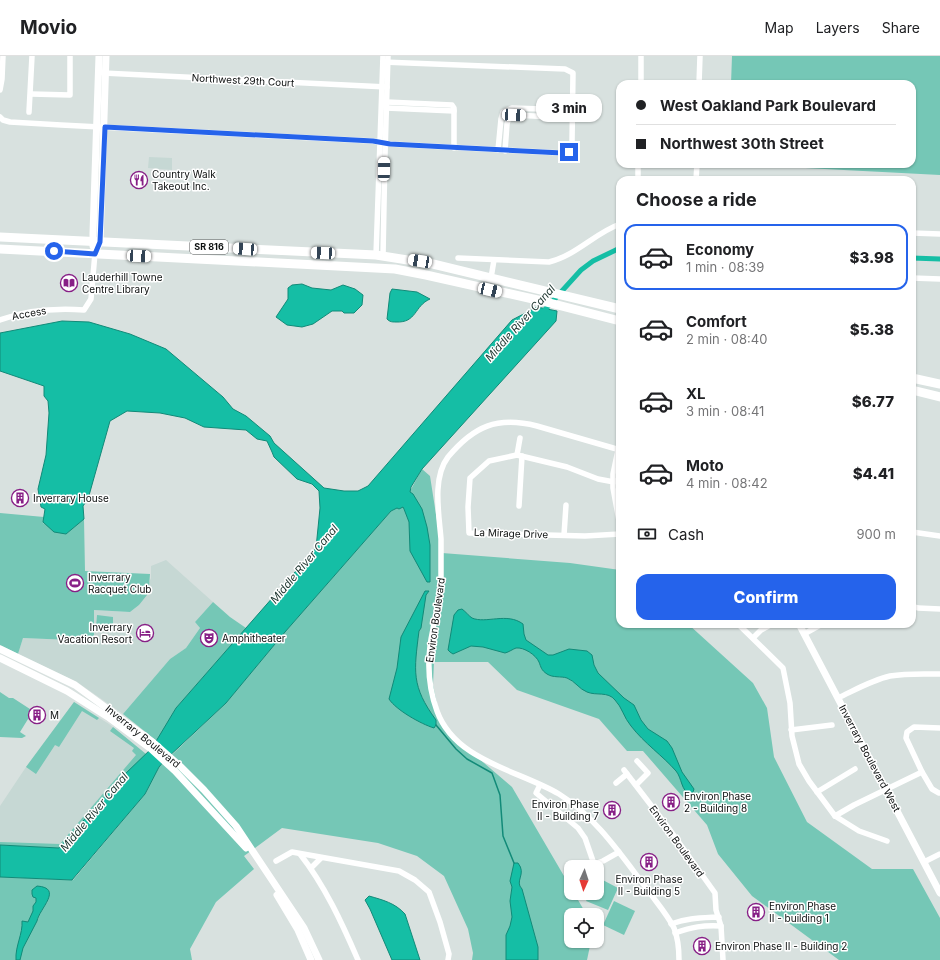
<!DOCTYPE html>
<meta charset="utf-8">
<style>
body{margin:0;font-family:Inter,sans-serif;background:#f2f2f2;color:#202124;height:100vh;display:flex;flex-direction:column;font-size:15px;white-space:nowrap}
*{box-sizing:border-box;margin:0}
p{font-size:13px;color:#757577}
.icon{flex:none;width:22px;height:22px;fill:none;stroke:currentColor;stroke-width:2;stroke-linecap:round;stroke-linejoin:round}
.map{position:relative;flex:1;overflow:hidden}
.sheet{position:absolute;left:616px;top:120px;width:300px;height:452px;display:flex;flex-direction:column;background:#fff;border-radius:12px;box-shadow:0 1px 3px #0004}
.sheet>*{flex:none}
.banner{position:absolute;left:616px;top:24px;width:300px;height:88px;border-radius:12px;box-shadow:0 1px 3px #0004;display:grid;align-content:center;height:88px;padding:0 20px;background:#fff}
.needle{width:26px;rotate:183deg}
.tools{position:absolute;left:564px;top:804px;display:grid;gap:8px}
.tools a{display:grid;place-items:center;width:40px;height:40px;border-radius:8px;background:#fff;box-shadow:0 1px 3px #0004;font-size:20px}
.end{position:absolute;width:18px;height:18px;margin:-9px;border:5px solid #2563eb;background:#fff;box-shadow:0 0 0 2px #fff}
.from{border-radius:50%}
.bubble{position:absolute;height:28px;border-radius:12px;background:#fff;box-shadow:0 1px 3px #0004;font-size:13px;font-weight:800;line-height:28px;text-align:center}
.car{position:absolute;width:12px;height:24px;margin:-12px -6px;border-radius:5px;box-shadow:0 0 3px 1px #0007;background:linear-gradient(#fff 24%,#345 0 40%,#fff 0 76%,#345 0 86%,#fff 0)}
.banner b{display:flex;align-items:center;gap:14px;height:38px;font-size:15px}
.banner b+b{border-top:1px solid #e0e0e0}
.banner i{width:10px;height:10px;background:#202124}
ul{padding:0;list-style:none}
li{display:flex;align-items:center;gap:12px;height:66px;margin:0 8px 6px;padding:0 12px;border:2px solid transparent;border-radius:12px}
li div{flex:1}
li b{display:block;font-size:15px}
li em{font-style:normal;font-weight:800}
li.selected{border-color:#2563eb}
li>.icon{width:36px;height:36px;stroke-width:1.5}
h2{padding:0 20px;font-size:18px;line-height:48px}
.pay{display:flex;align-items:center;gap:10px;height:44px;padding:0 20px;font-size:15px}
.pay p{margin-inline-start:auto}
.button{display:flex;gap:8px;margin-top:auto;padding:8px 20px}
.button a{flex:1;height:46px;border-radius:12px;background:#2563eb;color:#fff;font-size:16px;font-weight:800;line-height:46px;text-align:center}
header{display:flex;align-items:center;gap:24px;box-sizing:border-box;height:56px;padding:0 20px;background:#fff;border-bottom:1px solid #e0e0e0}
header strong{font-size:19px}
nav{display:flex;gap:22px;margin-inline-start:auto;font-size:14px}
.map>svg:first-child{display:block}
.built{fill:#c6d8d4}
.green{fill:#75c7b6}
.water{fill:#15bea5;stroke:#128a78}
.lines{fill:none;stroke-linecap:round;stroke-linejoin:round}
.stream{stroke:#128a78;stroke-width:1.5}
.canal{stroke:#15bea5;stroke-width:5}
.minor{stroke:#fff;stroke-width:5.5}
.tertiary{stroke:#fff;stroke-width:7}
.primary{stroke:#fff;stroke-width:9}
.route{stroke:#2563eb;stroke-width:5}
.labels{text-anchor:middle;stroke-width:3;stroke-linejoin:round;paint-order:stroke}
.shield{fill:#fff;stroke:#555757;stroke-width:1}
.shield-label{font-size:9px;font-weight:bold;fill:#0c0f0f}
.street-label{font-size:10px;fill:#0c0f0f;stroke:#fff}
.poi-label{font-size:10px;fill:#0c0f0f;stroke:#fff;text-anchor:start}
.water-label{font-size:11px;font-style:italic;fill:#213933;stroke:#fff}
</style>
<header>
<strong>Movio</strong>
<nav><a>Map</a><a>Layers</a><a>Share</a></nav>
</header>
<div class="map">
<svg width="940" height="904" viewBox="0 0 940 904">
<rect width="100%" height="100%" fill="#d8e1df"/>
<g class="built">
<polygon points="149,101 172,102 172,114 148,112"/>
<polygon points="166,504 213,546 195,566 200,572 186,592 170,603 123,658 77,626 18,598 23,582 94,585 94,554 130,556 139,549 151,522 151,510"/>
<polygon points="74,646 109,668 146,698 124,719 59,792 0,789 0,750 26,711"/>
</g>
<g class="green">
<polygon points="732,0 940,0 940,119 729,108 912,108 912,28 731,28"/>
<path d="M422,413l8,7 12,77 128,10 50,7v54h68l65,59 14,25 7,49 33,65 65,47h41l27,49v42h-101l-87,-64 -34,-42 -11,-29 -64,-74h-16l-28,-32 -82,-29 -29,-28h-54l-1,23 9,42 70,60 59,101v5h3l11,19 6,3h-20v26h20l-4,19h-115l1,-7 -5,-24 -24,-53 -27,-20 -39,-13 -96,-15 -38,28 10,13 -38,33 -26,47 2,11h-192v-83l73,3 72,-86 14,-27 67,-64 59,-71 106,-121c16,-9 22,-27 31,-42z"/>
<polygon points="0,457 44,461 43,467 66,478 84,463 85,515 150,518 149,531 147,539 139,549 130,556 94,554 94,585 23,582 18,598 0,589"/>
<polygon points="213,546 230,561 246,572 176,652 158,686 123,658 170,603 186,592 200,572 195,566"/>
<polygon points="97,559 113,561 113,567 109,573 96,572"/>
<polygon points="0,636 9,642 13,642 33,655 20,676 26,680 22,682 0,681"/>
<polygon points="74,646 99,662 97,664 82,655 59,691 55,689 36,718 26,711"/>
<polygon points="113,671 146,698 59,792 0,789 0,786 60,788 136,699 132,695 134,692 110,675"/>
<polygon points="597,821 618,832 608,854 586,845 590,837 597,837"/>
<polygon points="614,845 635,855 624,879 603,869"/>
</g>
<g class="water">
<polygon points="302,228 312,232 331,234 343,229 355,233 363,239 362,249 354,257 344,257 342,255 332,255 313,268 302,271 287,269 276,261 288,243 288,232 292,229"/>
<path d="M392,233l25,3 13,7c-16,7 -13,24 -34,23 -4,0 -6,0 -9,-3l3,-26z"/>
<polygon points="537,251 557,255 556,265 422,413 411,431 410,436 413,438 422,453 427,471 430,489 430,526 427,526 410,495 409,466 404,453 403,451 399,453 397,452 391,455 285,576 226,647 165,704 159,711 145,738 72,824 0,821 0,789 59,792 124,719 152,692 176,652 316,492 320,452 319,435 312,428 297,423 274,401 272,396 267,385 257,383 246,374 204,371 185,362 160,357 127,355 110,365 88,443 83,450 84,463 66,478 54,476 43,466 45,453 41,451 38,433 46,399 49,357 48,345 44,340 44,330 0,315 0,277 62,265 89,266 130,278 166,293 223,341 233,353 246,360 270,380 274,387 324,432 344,435 358,435 368,430 512,264"/>
<path d="M425,535h4l-3,4 -5,33 -2,3c-5,40 -8,55 17,89v5l-2,3c-13,-4 -38,-18 -45,-29l8,-31 4,-31z"/>
<path d="M462,553c4,3 7,7 10,9 14,6 35,-6 51,6l1,10 2,6 22,15h5l16,-6 18,2 5,4 2,10 4,8 26,25 10,7 7,15 7,9 19,12 5,7 10,24 12,17 -1,3 -3,2c-9,-3 -8,-16 -14,-23 -13,-15 -32,-28 -45,-45 -7,-8 -9,-19 -16,-26 -7,-9 -19,-4 -28,-8 -8,-3 -12,-11 -20,-14 -6,-2 -14,0 -20,-4 -6,-4 -6,-7 -8,-12 -3,-7 -15,-15 -23,-14 -3,1 -7,4 -11,5l-22,-6 -12,-1 -18,8 -3,-2 -2,-2 6,-35 4,-5z"/>
<path d="M514,807h4c9,11 -4,18 4,26l16,58v13h-32v-25l4,-9 2,-9 -2,-16 2,-14 -2,-6z"/>
<path d="M37,830c27,2 2,23 0,35l-14,27 -3,12h-4c-1,-14 7,-26 6,-39l6,1 5,-11v-5l3,-4v-4l-3,-1 -1,-3v-4z"/>
<path d="M369,840c14,4 26,7 36,18l15,46h-28l-22,-51 -5,-9z"/>
</g>
<g class="lines">
<polyline class="stream" points="436,669 456,693 467,703 492,717 500,739 503,780 514,807"/>
<g class="canal">
<polyline points="912,202 940,203"/>
<polyline points="542,257 581,214 593,205 620,192"/>
</g>
<g class="minor">
<polyline points="103,17 387,31"/>
<polyline points="641,28 641,0"/>
<polyline points="699,28 700,0"/>
<polyline points="0,34 2,23 3,0"/>
<polyline points="31,38 70,39 70,0"/>
<polyline points="387,46 452,49 454,52 454,92"/>
<polyline points="386,52 454,55"/>
<polyline points="29,56 32,0"/>
<polyline points="0,61 3,64 10,66 61,69 373,85 390,88 562,97 569,96 572,86 573,17 565,13 383,6"/>
<polyline points="498,94 501,63 503,56 512,52 572,54"/>
<polyline points="505,95 507,68 509,61 514,59 572,62"/>
<polyline points="638,124 638,108"/>
<polyline points="696,124 697,108"/>
<polyline points="912,177 940,178"/>
<polyline points="376,199 383,0"/>
<polyline points="383,200 385,98 388,0"/>
<path d="M458,202l91,4c26,-6 46,-29 71,-38"/>
<polyline points="491,222 494,204"/>
<polyline points="912,222 940,223"/>
<path d="M0,264c27,-10 55,-12 84,-10l7,-11 4,-46"/>
<polyline points="618,394 613,418 613,432 620,470"/>
<path d="M620,394l-83,-24c-40,-10 -63,0 -89,31 -16,21 -9,57 -7,82 0,9 0,19 0,29 0,7 0,14 0,21 -2,13 -6,27 -8,40 -6,27 -6,55 4,82 18,50 81,59 122,83 37,23 62,61 88,95 9,13 20,25 27,39 4,10 5,21 5,32"/>
<polyline points="517,399 520,382"/>
<polyline points="620,423 614,426 598,423 567,411 517,399 489,405 470,422 468,451 469,477 585,480 620,478"/>
<polyline points="519,450 522,400"/>
<polyline points="912,476 940,480"/>
<polyline points="564,479 566,449"/>
<polyline points="912,550 918,552 940,553"/>
<polyline points="738,568 783,612 790,647 792,680 799,708 809,725 835,760 859,775 887,785"/>
<polyline points="804,578 822,568"/>
<polyline points="753,582 761,574 772,568"/>
<path d="M838,642c17,-8 34,-18 52,-22 17,-3 33,-2 50,-2"/>
<polyline points="940,672 914,671 907,676 906,682 922,716 932,733 939,737 940,737"/>
<polyline points="791,674 832,669"/>
<polyline points="624,714 670,774 715,837 716,854 721,870 723,904"/>
<polyline points="616,727 627,718"/>
<polyline points="540,729 536,737 578,772 585,782 594,808 603,805 619,796"/>
<polyline points="636,729 648,717 637,705"/>
<polyline points="817,736 855,713"/>
<polyline points="835,760 854,749 922,716"/>
<path d="M300,798c25,32 42,69 58,106"/>
<polyline points="276,805 292,796 399,815 415,824 429,836 440,866 449,898 448,904"/>
<polyline points="924,806 940,798"/>
<polyline points="311,812 321,802"/>
<path d="M671,868c15,-6 31,-6 48,-7"/>
<path d="M675,877c17,-6 28,-8 46,-7"/>
</g>
<g class="tertiary">
<polyline points="93,190 93,177 99,0"/>
<polyline points="95,197 100,186 106,0"/>
<polyline points="799,568 940,837"/>
<polyline points="0,593 75,629 154,687 180,710 204,734 236,770 304,872 319,904"/>
<polyline points="0,602 67,635 108,661 151,693 175,715 246,792"/>
<polyline points="277,839 298,874 311,904"/>
</g>
<g class="primary">
<polyline points="0,181 376,199 433,208 620,253"/>
<polyline points="0,193 395,213 426,219 542,245 620,265"/>
<polyline points="912,322 940,328"/>
<polyline points="912,334 940,341"/>
</g>
</g>
<g class="lines">
<polyline class="route" points="54,195 95,198 100,186 105,71 373,85 390,88 562,97 569,96"/>
</g>
<defs>
<g id="restaurant-ring" transform="scale(0.9)"><circle r="9.5" fill="#fff" stroke="#871f86" stroke-width="1.5"/><path d="M-5-6h1v4h1v-4h1v4h1v-4h1v5L-1.5 .5V6h-2V.5L-5-1ZM5-6V6H3V1.5H1.5Q1.5-4 5-6Z" fill="#871f86"/></g>
<g id="library-ring" transform="scale(0.9)"><circle r="9.5" fill="#fff" stroke="#871f86" stroke-width="1.5"/><path d="M-6-4Q-3-5.5-.7-3.5V5Q-3 3-6 4ZM6-4Q3-5.5 .7-3.5V5Q3 3 6 4Z" fill="#871f86"/></g>
<g id="building-ring" transform="scale(0.9)"><circle r="9.5" fill="#fff" stroke="#871f86" stroke-width="1.5"/><path d="M-4-6H4V6H1V3H-1V6H-4ZM-2.5-4.3h1.7v1.8h-1.7ZM.8-4.3h1.7v1.8H.8ZM-2.5-1h1.7V.8h-1.7ZM.8-1h1.7V.8H.8Z" fill="#871f86"/></g>
<g id="stadium-ring" transform="scale(0.9)"><circle r="9.5" fill="#fff" stroke="#871f86" stroke-width="1.5"/><path d="M0-5a6.5 5 0 1 0 0 10a6.5 5 0 1 0 0-10ZM-3.5-1.8h7v3.6h-7Z" fill="#871f86"/></g>
<g id="hotel-ring" transform="scale(0.9)"><circle r="9.5" fill="#fff" stroke="#871f86" stroke-width="1.5"/><path d="M-6-4.5h1.5V1H6V5H4.5V3h-9V5H-6ZM-4 0a1.8 1.8 0 1 1 3.6 0ZM.5 0V-2.5h3Q6-2.5 6 0Z" fill="#871f86"/></g>
<g id="theatre-ring" transform="scale(0.9)"><circle r="9.5" fill="#fff" stroke="#871f86" stroke-width="1.5"/><path d="M-5-5.5Q0-4 5-5.5V0Q5 5 0 6Q-5 5-5 0ZM-3.3-2.5H-1v1.5H-3.3ZM1-2.5H3.3v1.5H1ZM-2.8 1Q0 5.5 2.8 1Z" fill="#871f86"/></g>
</defs>
<g fill-rule="evenodd">
<use href="#restaurant-ring" x="139" y="124"/>
<use href="#library-ring" x="69" y="227"/>
<use href="#building-ring" x="20" y="442"/>
<use href="#stadium-ring" x="75" y="527"/>
<use href="#hotel-ring" x="145" y="577"/>
<use href="#theatre-ring" x="209" y="582"/>
<use href="#building-ring" x="37" y="659"/>
<use href="#building-ring" x="671" y="746"/>
<use href="#building-ring" x="612" y="754"/>
<use href="#building-ring" x="649" y="806"/>
<use href="#building-ring" x="756" y="856"/>
<use href="#building-ring" x="702" y="890"/>
</g>
<g class="labels">
<rect class="shield" x="190" y="184" width="38" height="14" rx="3"/>
<g class="shield-label">
<text x="209" y="194">SR 816</text>
</g>
<g class="street-label">
<text transform="translate(243 24) rotate(3)" y="4">Northwest 29th Court</text>
<text transform="translate(29 257) rotate(-10)" y="4">Access</text>
<text transform="translate(511 477) rotate(2)" y="4">La Mirage Drive</text>
<text transform="translate(435 564) rotate(-82)" y="4">Environ Boulevard</text>
<text transform="translate(143 680) rotate(39)" y="4">Inverrary Boulevard</text>
<text transform="translate(870 702) rotate(62)" y="4">Inverrary Boulevard West</text>
<text transform="translate(677 785) rotate(54)" y="4">Environ Boulevard</text>
</g>
<g class="poi-label">
<text x="152" y="122">Country Walk<tspan x="152" dy="12">Takeout Inc.</tspan></text>
<text x="82" y="225">Lauderhill Towne<tspan x="82" dy="12">Centre Library</tspan></text>
<text x="33" y="446">Inverrary House</text>
<text x="88" y="525">Inverrary<tspan x="88" dy="12">Racquet Club</tspan></text>
<text x="132" y="575" text-anchor="end">Inverrary<tspan x="132" dy="12">Vacation Resort</tspan></text>
<text x="222" y="586">Amphitheater</text>
<text x="50" y="663">M</text>
<text x="684" y="744">Environ Phase<tspan x="684" dy="12">2 - Building 8</tspan></text>
<text x="599" y="752" text-anchor="end">Environ Phase<tspan x="599" dy="12">II - Building 7</tspan></text>
<text x="649" y="827" text-anchor="middle">Environ Phase<tspan x="649" dy="12">II - Building 5</tspan></text>
<text x="769" y="854">Environ Phase<tspan x="769" dy="12">II - building 1</tspan></text>
<text x="715" y="894">Environ Phase II - Building 2</text>
</g>
<g class="water-label">
<text transform="translate(520 267) rotate(-48)" y="4">Middle River Canal</text>
<text transform="translate(304 508) rotate(-50)" y="4">Middle River Canal</text>
<text transform="translate(94 756) rotate(-50)" y="4">Middle River Canal</text>
</g>
</g>
</svg>
<div class="tools">
<a><svg class="needle" viewBox="-14 -14 28 28"><path d="M0-13l5 13h-10z" fill="#e53935"/><path d="M0 13l5-13h-10z" fill="#757577"/></svg></a>
<a><svg class="icon" aria-label="locate" viewBox="0 0 24 24"><circle cx="12" cy="12" r="6"/><path d="M12 2v4M12 18v4M2 12h4M18 12h4"/></svg></a>
</div>
<i class="end from" style="left:54px;top:195px"></i>
<i class="end" style="left:569px;top:96px"></i>
<div class="bubble" style="left:536px;top:38px;width:66px">3 min</div>
<i class="car" style="left:514px;top:59px;rotate:93deg"></i>
<i class="car" style="left:384px;top:113px;rotate:1deg"></i>
<i class="car" style="left:245px;top:193px;rotate:274deg"></i>
<i class="car" style="left:323px;top:197px;rotate:273deg"></i>
<i class="car" style="left:139px;top:200px;rotate:93deg"></i>
<i class="car" style="left:420px;top:205px;rotate:279deg"></i>
<i class="car" style="left:490px;top:234px;rotate:103deg"></i>
<div class="banner">
<b><i class="from"></i>West Oakland Park Boulevard</b>
<b><i></i>Northwest 30th Street</b>
</div>
<section class="sheet">
<h2>Choose a ride</h2>
<ul>
<li class="selected"><svg class="icon" aria-label="car" viewBox="0 0 24 24"><path d="M5 17H2v-5l4-1 3-4h7l3 4 3 1v5h-3M9 17h6M6 11h13"/><circle cx="7" cy="17" r="2"/><circle cx="17" cy="17" r="2"/></svg><div><b>Economy</b><p>1 min · 08:39</p></div><em>$3.98</em></li>
<li><svg class="icon" aria-label="car" viewBox="0 0 24 24"><path d="M5 17H2v-5l4-1 3-4h7l3 4 3 1v5h-3M9 17h6M6 11h13"/><circle cx="7" cy="17" r="2"/><circle cx="17" cy="17" r="2"/></svg><div><b>Comfort</b><p>2 min · 08:40</p></div><em>$5.38</em></li>
<li><svg class="icon" aria-label="car" viewBox="0 0 24 24"><path d="M5 17H2v-5l4-1 3-4h7l3 4 3 1v5h-3M9 17h6M6 11h13"/><circle cx="7" cy="17" r="2"/><circle cx="17" cy="17" r="2"/></svg><div><b>XL</b><p>3 min · 08:41</p></div><em>$6.77</em></li>
<li><svg class="icon" aria-label="car" viewBox="0 0 24 24"><path d="M5 17H2v-5l4-1 3-4h7l3 4 3 1v5h-3M9 17h6M6 11h13"/><circle cx="7" cy="17" r="2"/><circle cx="17" cy="17" r="2"/></svg><div><b>Moto</b><p>4 min · 08:42</p></div><em>$4.41</em></li>
</ul>
<div class="pay"><svg class="icon" aria-label="cash" viewBox="0 0 24 24"><path d="M3 7h18v10H3z"/><circle cx="12" cy="12" r="2"/></svg>Cash<p>900 m</p></div>
<div class="button"><a>Confirm</a></div>
</section>
</div>
